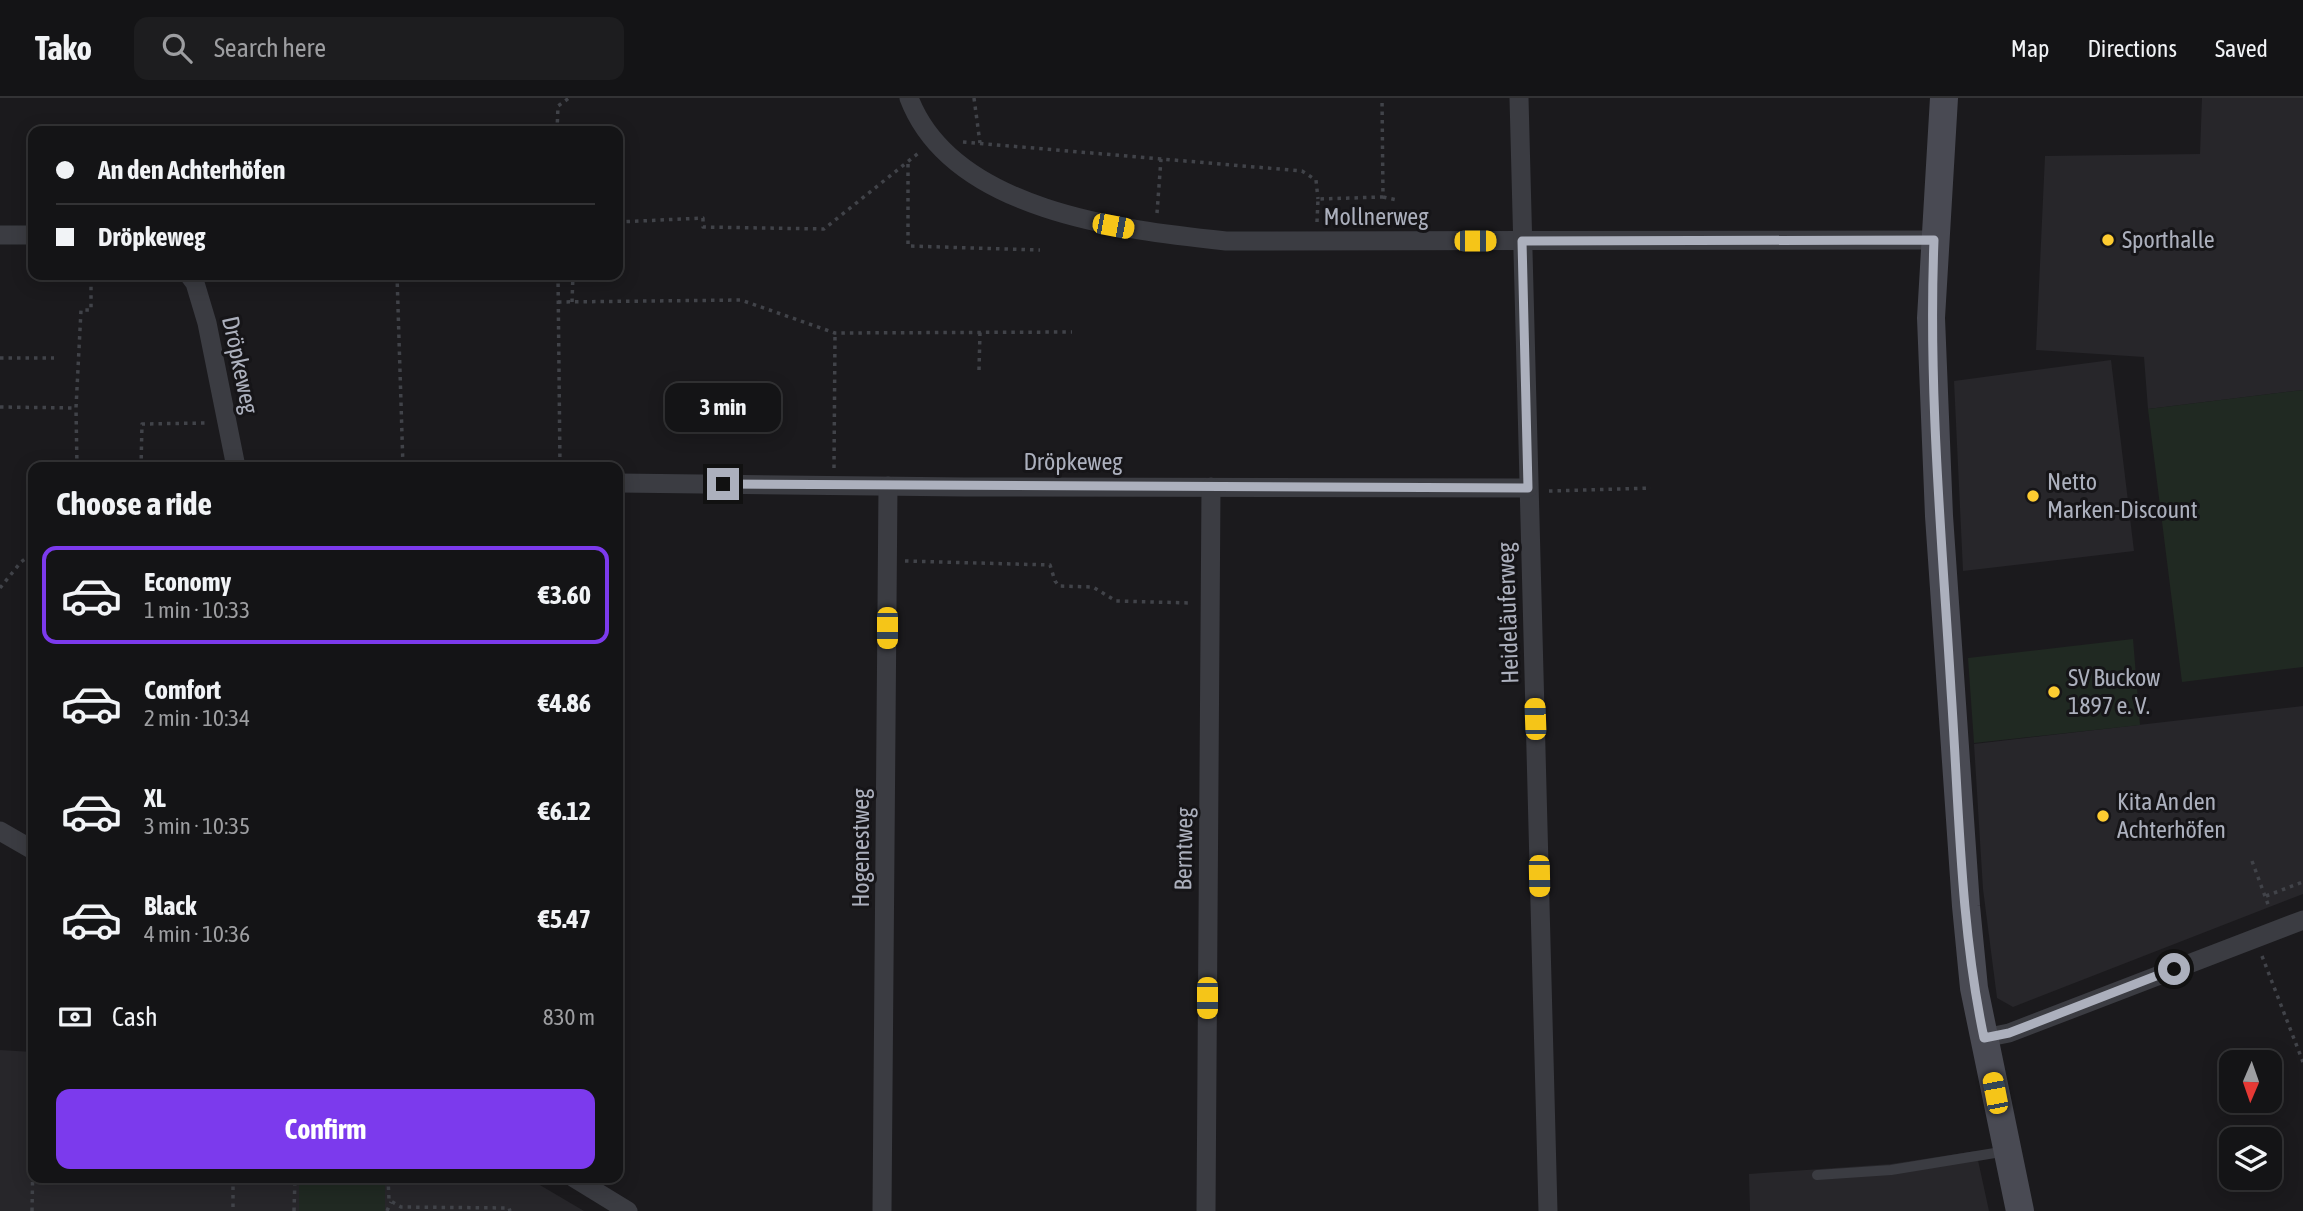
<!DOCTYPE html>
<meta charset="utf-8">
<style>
body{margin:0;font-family:"Asap Condensed",sans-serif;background:#1d1d1f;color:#f1f3f6;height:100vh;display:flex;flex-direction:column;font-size:26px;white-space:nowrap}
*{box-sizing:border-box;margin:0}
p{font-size:23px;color:#9d9ea1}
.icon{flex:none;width:38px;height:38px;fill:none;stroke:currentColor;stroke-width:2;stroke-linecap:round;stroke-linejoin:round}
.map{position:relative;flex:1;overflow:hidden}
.details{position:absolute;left:28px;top:364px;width:595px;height:721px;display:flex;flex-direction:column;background:#141416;border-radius:14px;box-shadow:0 4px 18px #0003,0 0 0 2px #333335}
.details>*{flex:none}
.top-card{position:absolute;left:28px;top:28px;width:595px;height:154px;border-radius:14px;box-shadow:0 4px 18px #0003,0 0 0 2px #333335;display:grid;align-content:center;height:154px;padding:0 28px;background:#141416}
.needle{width:46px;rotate:182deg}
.buttons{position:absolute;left:2219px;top:952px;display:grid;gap:14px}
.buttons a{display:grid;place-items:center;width:63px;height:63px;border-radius:14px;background:#141416;box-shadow:0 4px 18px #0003,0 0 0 2px #333335;font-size:35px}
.end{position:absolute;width:32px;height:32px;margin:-16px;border:9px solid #acb0bd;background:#111;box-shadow:0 0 0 4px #111}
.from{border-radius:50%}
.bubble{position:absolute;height:49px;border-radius:14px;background:#141416;box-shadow:0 4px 18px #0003,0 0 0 2px #333335;font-size:23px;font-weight:700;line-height:49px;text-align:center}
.car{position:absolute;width:21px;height:42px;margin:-21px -10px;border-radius:9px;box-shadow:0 0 5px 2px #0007;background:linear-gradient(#f5c518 24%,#345 0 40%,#f5c518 0 76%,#345 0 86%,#f5c518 0)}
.top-card b{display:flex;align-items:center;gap:24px;height:66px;font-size:26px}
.top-card b+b{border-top:2px solid #333335}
.top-card i{width:18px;height:18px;background:#f1f3f6}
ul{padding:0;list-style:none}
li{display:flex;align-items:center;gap:21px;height:98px;margin:0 14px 10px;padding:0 14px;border:4px solid transparent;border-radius:14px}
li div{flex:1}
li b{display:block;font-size:26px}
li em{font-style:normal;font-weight:700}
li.on{border-color:#7c3aed}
li>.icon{width:63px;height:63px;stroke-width:1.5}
h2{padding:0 28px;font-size:32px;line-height:84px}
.pay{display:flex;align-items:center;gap:18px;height:77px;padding:0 28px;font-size:26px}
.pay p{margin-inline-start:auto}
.cta{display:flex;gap:14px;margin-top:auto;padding:14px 28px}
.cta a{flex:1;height:80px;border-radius:14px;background:#7c3aed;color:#fff;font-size:28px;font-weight:700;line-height:80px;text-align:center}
header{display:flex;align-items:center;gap:42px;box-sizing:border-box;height:98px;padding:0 35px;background:#141416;border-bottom:2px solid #333335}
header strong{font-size:33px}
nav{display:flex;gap:38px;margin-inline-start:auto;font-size:24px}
.search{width:490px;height:63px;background:#1d1d1f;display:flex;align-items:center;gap:18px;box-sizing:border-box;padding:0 24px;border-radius:14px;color:#9d9ea1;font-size:26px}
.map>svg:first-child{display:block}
.built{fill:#27262a}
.green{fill:#202922}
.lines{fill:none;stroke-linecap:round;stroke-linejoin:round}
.path{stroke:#414349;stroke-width:3.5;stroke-dasharray:3.5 5;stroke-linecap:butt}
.service{stroke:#3b3c42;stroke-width:10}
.minor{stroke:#3b3c42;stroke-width:19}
.secondary{stroke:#494a53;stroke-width:28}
.route{stroke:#acb0bd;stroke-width:9}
.poi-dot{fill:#fecc31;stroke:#161518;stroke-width:2.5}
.labels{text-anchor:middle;stroke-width:6;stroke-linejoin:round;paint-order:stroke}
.street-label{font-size:24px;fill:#acb0bd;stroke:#161518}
.poi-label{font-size:24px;fill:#acb0bd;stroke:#161518;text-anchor:start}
</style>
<header>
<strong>Tako</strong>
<div class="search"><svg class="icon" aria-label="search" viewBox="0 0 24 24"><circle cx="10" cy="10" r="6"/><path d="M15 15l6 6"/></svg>Search here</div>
<nav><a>Map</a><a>Directions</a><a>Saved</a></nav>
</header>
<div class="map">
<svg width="2303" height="1113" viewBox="0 0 2303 1113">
<rect width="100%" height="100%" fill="#1b1a1d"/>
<g class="built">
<polygon points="2202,0 2303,0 2303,292 2148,311 2144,259 2036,252 2045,58 2200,56"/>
<polygon points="2111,262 2134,453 1963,473 1954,283"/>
<polygon points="2303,608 2303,796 2013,909 1997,900 1983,791 1974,646"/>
<polygon points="0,952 33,954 33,1080 528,1080 584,1113 0,1113"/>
<polygon points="1976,1053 1989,1113 1750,1113 1749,1076 1891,1066"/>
</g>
<g class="green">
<polygon points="2303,292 2303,569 2182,584 2148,311"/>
<polygon points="2133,541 2140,627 1974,645 1968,560"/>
<rect x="299" y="1080" width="86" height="33"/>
</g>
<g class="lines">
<g class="path">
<polyline points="974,0 980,45"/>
<polyline points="557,33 558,8 569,0"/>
<polyline points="963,44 1302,73 1316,82 1318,101"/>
<polyline points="908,66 908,148 1040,152"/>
<polyline points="1383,99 1397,102"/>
<polyline points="1157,115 1161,61"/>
<polyline points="618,124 703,120 703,129 824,131 921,53"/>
<polyline points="1317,124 1318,101 1383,99 1382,0"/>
<polyline points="397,177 403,369"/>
<polyline points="558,177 560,369"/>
<polyline points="558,204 741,202 835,235 1072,234"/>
<polyline points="572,204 573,177"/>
<polyline points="0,260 54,260"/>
<polyline points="979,272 980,234"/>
<polyline points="0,309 76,310"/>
<polyline points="77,369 76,310 81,212 91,212 91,177"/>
<polyline points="141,369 142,326 207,325"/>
<polyline points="834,370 835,235"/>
<polyline points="1549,393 1651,390"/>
<polyline points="905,463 1050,467 1055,483 1059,488 1093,489 1116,503 1191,505"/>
<polyline points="0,490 21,464 33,455"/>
<polyline points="2252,763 2269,809"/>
<polyline points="2266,798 2303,784"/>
<polyline points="2262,858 2303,964"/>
<polyline points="233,1080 233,1113"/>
<polyline points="388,1080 389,1102 401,1109 509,1110 510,1113"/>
<polyline points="32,1113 33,1059"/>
<polyline points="294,1113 295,1080"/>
<polyline points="387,1113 391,1104"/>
</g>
<polyline class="service" points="1817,1077 1891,1072 2007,1053"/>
<g class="minor">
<path d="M909,0c43,113 213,132 317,143l708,-1"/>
<polyline points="1519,0 1548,1113"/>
<polyline points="0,137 33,137"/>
<polyline points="189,177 195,185 207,225 236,369"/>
<polyline points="618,385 965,389 1528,390"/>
<polyline points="0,733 33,752"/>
<polyline points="1984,940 2009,935 2303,822"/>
<polyline points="574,1080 628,1113"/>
<polyline points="882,1113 888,388"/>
<polyline points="1206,1113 1211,389"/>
</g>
<polyline class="secondary" points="1944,0 1931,220 1939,418 1966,808 1974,890 2020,1113"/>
</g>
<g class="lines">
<path class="route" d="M723,386l805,4 -6,-247 412,-1c-6,151 8,300 17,450 8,115 9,235 33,348l25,-5 165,-64"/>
</g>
<g class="poi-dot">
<circle cx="2108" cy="142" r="7"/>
<circle cx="2033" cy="398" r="7"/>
<circle cx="2054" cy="594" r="7"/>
<circle cx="2103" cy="718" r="7"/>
</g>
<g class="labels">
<g class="street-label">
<text x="1376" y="127">Mollnerweg</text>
<text transform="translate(240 267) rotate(78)" y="8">Dröpkeweg</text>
<text x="1073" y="372">Dröpkeweg</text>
<text transform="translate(1508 515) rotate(-92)" y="8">Heideläuferweg</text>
<text transform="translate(861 750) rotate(-90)" y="8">Hogenestweg</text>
<text transform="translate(1184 751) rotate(-89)" y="8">Berntweg</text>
</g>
<g class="poi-label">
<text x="2122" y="150">Sporthalle</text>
<text x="2047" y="392">Netto<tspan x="2047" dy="28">Marken-Discount</tspan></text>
<text x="2068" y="588">SV Buckow<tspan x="2068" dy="28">1897 e. V.</tspan></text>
<text x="2117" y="712">Kita An den<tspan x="2117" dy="28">Achterhöfen</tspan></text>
</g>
</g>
</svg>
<div class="buttons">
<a><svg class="needle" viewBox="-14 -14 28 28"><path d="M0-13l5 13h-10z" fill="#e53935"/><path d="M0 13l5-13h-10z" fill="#9d9ea1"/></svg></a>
<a><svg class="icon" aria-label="layers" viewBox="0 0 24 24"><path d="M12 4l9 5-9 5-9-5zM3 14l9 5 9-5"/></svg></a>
</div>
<i class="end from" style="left:2174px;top:871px"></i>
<i class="end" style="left:723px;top:386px"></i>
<div class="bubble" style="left:665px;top:285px;width:116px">3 min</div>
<i class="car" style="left:1113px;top:128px;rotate:101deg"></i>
<i class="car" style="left:1475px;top:143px;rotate:90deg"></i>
<i class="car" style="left:887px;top:530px;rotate:180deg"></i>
<i class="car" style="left:1535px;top:621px;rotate:358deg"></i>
<i class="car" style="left:1539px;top:778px;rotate:179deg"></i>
<i class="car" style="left:1207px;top:900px;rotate:180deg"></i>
<i class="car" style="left:1995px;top:995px;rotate:349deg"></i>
<div class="top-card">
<b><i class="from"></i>An den Achterhöfen</b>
<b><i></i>Dröpkeweg</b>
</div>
<section class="details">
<h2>Choose a ride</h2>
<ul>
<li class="on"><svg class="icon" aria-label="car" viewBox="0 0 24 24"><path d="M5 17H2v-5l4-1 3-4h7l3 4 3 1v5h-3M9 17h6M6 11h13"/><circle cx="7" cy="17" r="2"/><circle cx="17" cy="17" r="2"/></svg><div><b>Economy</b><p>1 min · 10:33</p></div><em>€3.60</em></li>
<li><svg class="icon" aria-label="car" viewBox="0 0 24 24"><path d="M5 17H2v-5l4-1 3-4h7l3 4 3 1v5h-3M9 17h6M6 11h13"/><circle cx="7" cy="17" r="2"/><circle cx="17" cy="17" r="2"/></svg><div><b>Comfort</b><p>2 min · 10:34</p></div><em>€4.86</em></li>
<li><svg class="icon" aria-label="car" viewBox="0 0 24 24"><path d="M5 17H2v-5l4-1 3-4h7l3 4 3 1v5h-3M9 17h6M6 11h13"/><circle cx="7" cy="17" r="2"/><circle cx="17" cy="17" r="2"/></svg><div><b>XL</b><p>3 min · 10:35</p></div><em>€6.12</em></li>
<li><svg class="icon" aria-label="car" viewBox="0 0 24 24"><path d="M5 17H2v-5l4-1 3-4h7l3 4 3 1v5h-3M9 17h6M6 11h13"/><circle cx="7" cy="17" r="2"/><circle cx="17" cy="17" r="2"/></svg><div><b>Black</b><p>4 min · 10:36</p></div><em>€5.47</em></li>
</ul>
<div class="pay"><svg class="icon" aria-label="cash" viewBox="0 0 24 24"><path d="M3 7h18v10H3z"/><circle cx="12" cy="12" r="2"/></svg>Cash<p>830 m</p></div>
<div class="cta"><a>Confirm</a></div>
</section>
</div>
